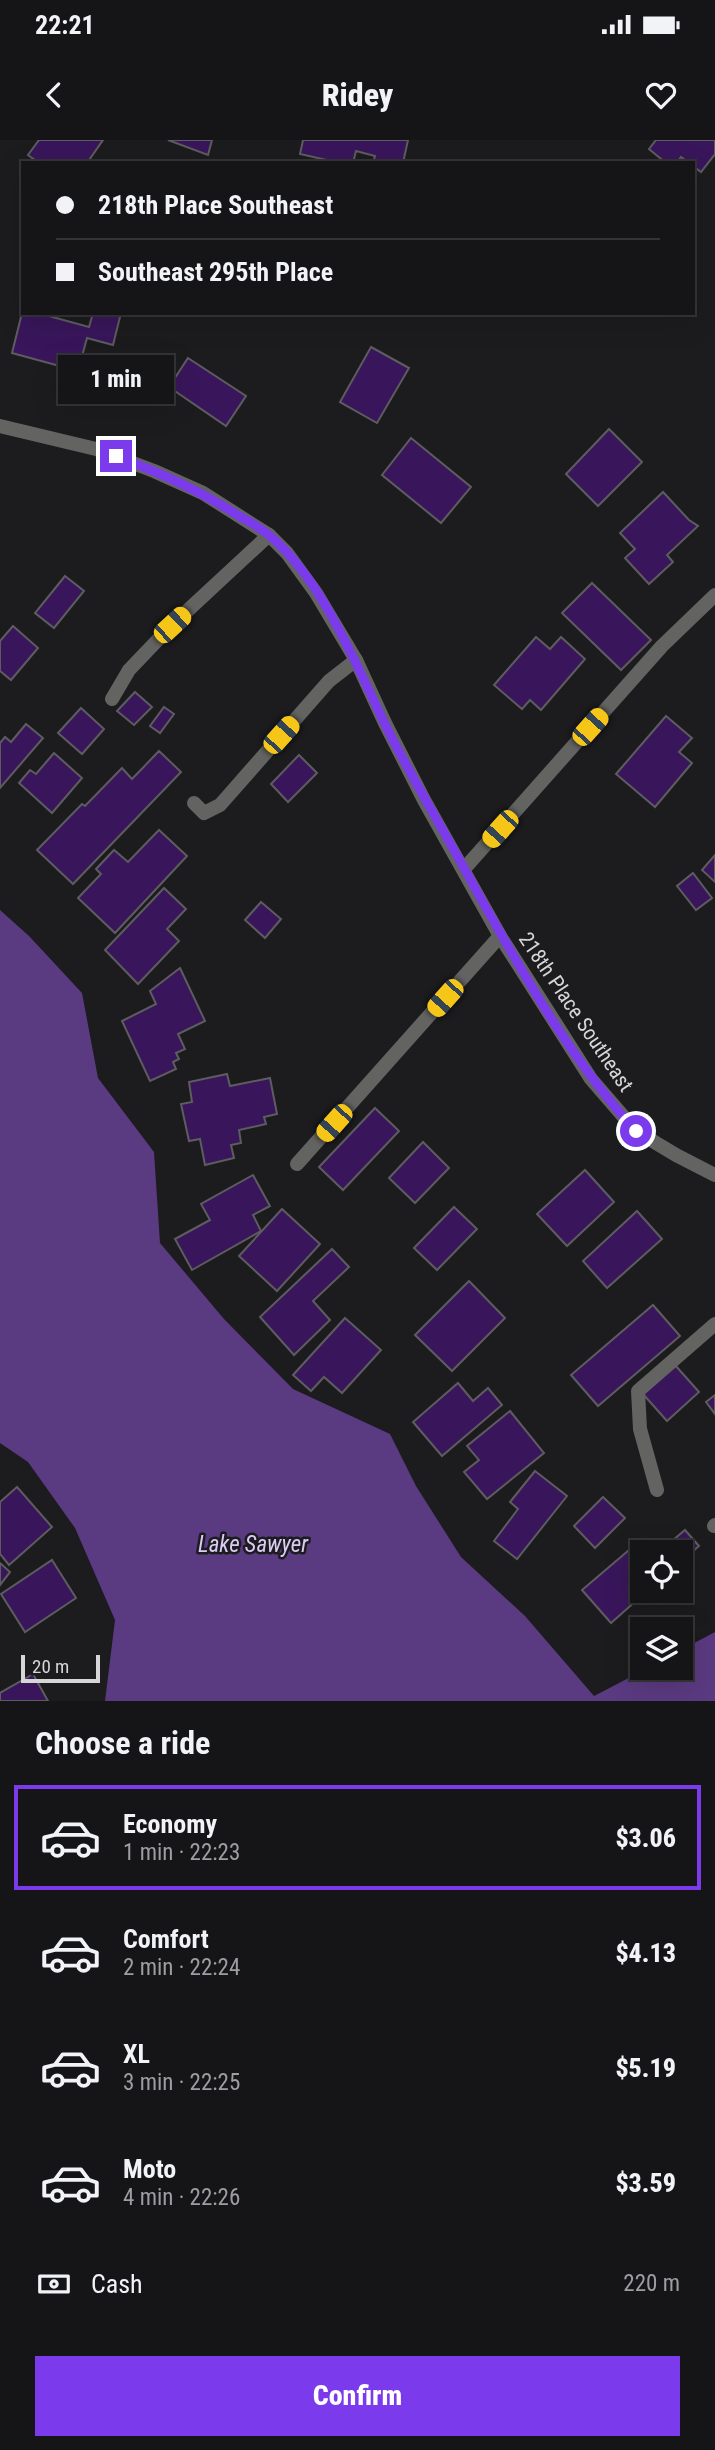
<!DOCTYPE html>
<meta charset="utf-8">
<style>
body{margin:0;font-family:"Roboto Condensed",sans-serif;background:#1e1d1f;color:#f1f3f6;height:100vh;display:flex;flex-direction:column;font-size:26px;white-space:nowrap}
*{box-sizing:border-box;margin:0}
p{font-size:23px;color:#9d9ea1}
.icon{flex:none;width:38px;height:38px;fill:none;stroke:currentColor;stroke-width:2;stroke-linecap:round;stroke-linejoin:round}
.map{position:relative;height:1561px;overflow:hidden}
.drawer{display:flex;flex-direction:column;background:#151416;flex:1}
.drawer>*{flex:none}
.banner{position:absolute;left:21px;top:21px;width:674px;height:154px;border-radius:0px;box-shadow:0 7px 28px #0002,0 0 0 2px #343335;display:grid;align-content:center;height:154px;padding:0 35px;background:#151416}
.tools{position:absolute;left:630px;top:1400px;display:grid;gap:14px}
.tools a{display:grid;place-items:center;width:63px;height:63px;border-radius:0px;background:#151416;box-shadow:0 7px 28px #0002,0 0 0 2px #343335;font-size:35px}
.scale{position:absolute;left:21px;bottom:18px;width:79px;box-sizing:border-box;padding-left:7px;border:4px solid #d6d5d7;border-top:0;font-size:19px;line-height:24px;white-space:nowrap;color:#d6d5d7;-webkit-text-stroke:5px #1c1b1e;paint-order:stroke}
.end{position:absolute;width:32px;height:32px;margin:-16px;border:9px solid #7c3aed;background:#fff;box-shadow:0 0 0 4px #fff}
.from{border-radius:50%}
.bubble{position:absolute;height:49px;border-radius:0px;background:#151416;box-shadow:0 7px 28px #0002,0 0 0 2px #343335;font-size:23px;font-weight:800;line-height:49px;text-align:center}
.car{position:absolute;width:21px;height:42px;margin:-21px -10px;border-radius:9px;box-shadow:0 0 5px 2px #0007;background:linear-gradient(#f5c518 24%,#345 0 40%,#f5c518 0 76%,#345 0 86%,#f5c518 0)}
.banner b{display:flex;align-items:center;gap:24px;height:66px;font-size:26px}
.banner b+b{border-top:2px solid #343335}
.banner i{width:18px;height:18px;background:#f1f3f6}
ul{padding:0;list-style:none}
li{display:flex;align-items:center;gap:21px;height:105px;margin:0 14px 10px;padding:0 21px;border:4px solid transparent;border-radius:0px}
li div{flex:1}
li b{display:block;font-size:26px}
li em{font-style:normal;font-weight:800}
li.selected{border-color:#7c3aed}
li>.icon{width:63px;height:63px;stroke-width:1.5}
h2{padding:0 35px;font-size:32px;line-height:84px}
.pay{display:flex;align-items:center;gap:18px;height:77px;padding:0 35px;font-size:26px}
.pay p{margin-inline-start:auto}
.action{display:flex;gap:14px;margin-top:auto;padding:14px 35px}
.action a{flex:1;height:80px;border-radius:0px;background:#7c3aed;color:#fff;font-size:28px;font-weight:800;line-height:80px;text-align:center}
.status{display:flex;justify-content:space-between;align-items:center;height:49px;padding:0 35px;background:#151416;direction:ltr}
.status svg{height:19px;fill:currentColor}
header{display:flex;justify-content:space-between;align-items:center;height:91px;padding:0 35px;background:#151416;font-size:32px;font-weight:800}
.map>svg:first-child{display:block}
.water{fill:#5a3a81}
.building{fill:#39165b;stroke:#5d5c5f;stroke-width:2}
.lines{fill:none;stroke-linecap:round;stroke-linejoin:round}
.lane{stroke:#636462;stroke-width:14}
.street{stroke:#636462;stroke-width:14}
.route{stroke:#7c3aed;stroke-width:9}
.labels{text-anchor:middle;stroke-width:5;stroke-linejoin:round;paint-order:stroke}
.street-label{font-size:21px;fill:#d6d5d7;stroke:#1c1b1e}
.water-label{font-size:23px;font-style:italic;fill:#dacbf4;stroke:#1c1b1e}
</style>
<div class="status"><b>22:21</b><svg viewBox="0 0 49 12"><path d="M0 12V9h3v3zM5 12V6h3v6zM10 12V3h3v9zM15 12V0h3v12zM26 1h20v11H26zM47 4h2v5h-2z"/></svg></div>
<header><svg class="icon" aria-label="back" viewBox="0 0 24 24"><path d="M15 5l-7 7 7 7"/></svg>Ridey<svg class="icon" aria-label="heart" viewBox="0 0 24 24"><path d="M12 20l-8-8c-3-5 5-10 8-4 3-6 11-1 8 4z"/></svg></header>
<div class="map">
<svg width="715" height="1561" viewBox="0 0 715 1561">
<rect width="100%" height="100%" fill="#1c1b1e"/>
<polygon class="water" points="0,770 29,796 82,853 98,938 154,1012 160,1103 224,1179 293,1249 390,1294 416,1346 461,1417 525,1476 594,1556 648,1528 681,1528 681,1510 715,1492 715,1561 105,1561 115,1480 75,1388 28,1322 0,1303"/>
<g class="building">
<polygon points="39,0 103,0 87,23 39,23 28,15"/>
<polygon points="168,0 212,0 208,15"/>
<polygon points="303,0 408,0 403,23 373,23 375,16 356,11 353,23 340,23 300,14"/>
<polygon points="656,0 715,0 715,14 701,32 693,26 693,23 689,23 681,17 677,23 666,23 649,9"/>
<polygon points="23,169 23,173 38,173 89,187 93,173 121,173 113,205 87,198 78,231 12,213"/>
<polygon points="371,207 409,228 377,283 340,262"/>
<polygon points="188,218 246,256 226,286 169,247"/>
<polygon points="609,289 642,322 598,366 566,334"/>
<polygon points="411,298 471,347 441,383 382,335"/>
<polygon points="663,352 689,380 698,386 667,415 673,422 649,444 625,418 635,409 620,393"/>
<polygon points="65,436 84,451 54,488 35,473"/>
<polygon points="592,443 651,500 621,530 562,473"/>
<polygon points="13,486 38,508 11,540 0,531 0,501"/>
<polygon points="536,497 550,509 561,497 585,519 541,570 530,560 522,569 494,545"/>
<polygon points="135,552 152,567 134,585 117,571"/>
<polygon points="164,567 174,574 160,593 150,586"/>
<polygon points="81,568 104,589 82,614 58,593"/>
<polygon points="666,576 692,598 679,612 692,623 655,667 616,634"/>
<polygon points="26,584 43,598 0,648 0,603 5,597 11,602"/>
<polygon points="159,611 181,632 73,744 37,710 82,664 85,666 122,628 132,639"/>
<polygon points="54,613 82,638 52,673 19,643 30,630 36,634"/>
<polygon points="299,615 317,633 288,662 271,644"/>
<polygon points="159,690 187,716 115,793 78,758 101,734 96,729 114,710 128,722"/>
<polygon points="715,715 715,742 702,730"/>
<polygon points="693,733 712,758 696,770 677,746"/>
<polygon points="164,748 186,769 167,789 179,801 138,844 105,810"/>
<polygon points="261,762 281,779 265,798 245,780"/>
<polygon points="180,828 205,881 178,894 185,909 176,913 179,919 173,922 176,929 150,941 122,881 156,864 150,851"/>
<polygon points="227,934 230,946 270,938 277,974 264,977 266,984 239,990 241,1003 231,1005 234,1018 205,1025 200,999 189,1001 181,964 192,962 189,942"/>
<polygon points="375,968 399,991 343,1050 319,1027"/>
<polygon points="423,1002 449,1028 415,1063 389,1038"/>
<polygon points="585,1030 614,1062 567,1106 537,1074"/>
<polygon points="253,1035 270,1066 253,1075 261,1091 192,1130 175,1099 210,1080 201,1064"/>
<polygon points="454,1067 477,1089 437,1130 414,1108"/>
<polygon points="282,1069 320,1104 277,1151 239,1116"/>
<polygon points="637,1071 662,1099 607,1148 583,1121"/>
<polygon points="332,1109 349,1127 313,1161 330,1180 294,1215 260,1177"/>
<polygon points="469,1141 505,1178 452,1231 415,1195"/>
<polygon points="653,1165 680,1196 598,1266 571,1235"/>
<polygon points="345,1178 381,1210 342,1253 324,1237 311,1251 293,1235"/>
<polygon points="675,1225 699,1252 667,1281 643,1254"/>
<polygon points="458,1243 473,1261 488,1248 502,1265 442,1316 413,1282"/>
<polygon points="715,1255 715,1274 706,1262"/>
<polygon points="510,1271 544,1313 487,1359 464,1332 479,1320 467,1306"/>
<polygon points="535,1331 567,1356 517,1419 494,1401 518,1369 510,1362"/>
<polygon points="17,1347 52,1387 9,1425 0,1414 0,1362"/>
<polygon points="603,1357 625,1378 595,1408 574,1386"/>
<polygon points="685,1390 699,1406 681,1422 681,1412 659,1412"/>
<polygon points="642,1399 653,1412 642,1412 642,1451 647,1451 611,1483 582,1450"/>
<polygon points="52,1420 76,1458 25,1492 1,1454"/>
<polygon points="0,1423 10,1432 0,1445"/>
<polygon points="33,1534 48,1561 0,1561 0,1553"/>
</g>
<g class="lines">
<g class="lane">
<polyline points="112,559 129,530 172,485 269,395"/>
<polyline points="194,663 204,673 220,665 329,541 356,520"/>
<polyline points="297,1024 500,796"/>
<polyline points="657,1350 640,1289 638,1251 715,1184"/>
<polyline points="714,1386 715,1385"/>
</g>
<g class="street">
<polyline points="0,286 96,309 154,331 203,353 269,395 287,413 316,453 356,520 385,583 424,660 500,796 591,939 636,991 676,1015 715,1035"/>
<polyline points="464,729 662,506 715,455"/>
</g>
</g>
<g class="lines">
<path class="route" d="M116,316c44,17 83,34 123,60 11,6 22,12 31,20 56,47 90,140 123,204 26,50 55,98 82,148 47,84 96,172 161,243"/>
</g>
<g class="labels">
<g class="street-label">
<text transform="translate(576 872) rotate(56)" y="7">218th Place Southeast</text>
</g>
<g class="water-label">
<text x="253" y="1412">Lake Sawyer</text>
</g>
</g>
</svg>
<div class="tools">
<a><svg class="icon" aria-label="locate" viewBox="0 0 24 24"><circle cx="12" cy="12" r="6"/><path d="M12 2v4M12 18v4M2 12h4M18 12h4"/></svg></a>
<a><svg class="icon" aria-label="layers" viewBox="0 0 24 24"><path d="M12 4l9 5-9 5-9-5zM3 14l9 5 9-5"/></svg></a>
</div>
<div class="scale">20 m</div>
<i class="end from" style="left:636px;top:991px"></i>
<i class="end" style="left:116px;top:316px"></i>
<div class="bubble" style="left:58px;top:215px;width:116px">1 min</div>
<i class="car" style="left:172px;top:485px;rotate:47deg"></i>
<i class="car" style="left:590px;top:587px;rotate:42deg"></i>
<i class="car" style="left:281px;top:595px;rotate:42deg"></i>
<i class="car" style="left:500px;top:689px;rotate:222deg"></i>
<i class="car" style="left:445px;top:858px;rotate:222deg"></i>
<i class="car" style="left:334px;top:983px;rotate:222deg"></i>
<div class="banner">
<b><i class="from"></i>218th Place Southeast</b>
<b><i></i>Southeast 295th Place</b>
</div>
</div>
<section class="drawer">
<h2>Choose a ride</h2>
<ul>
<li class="selected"><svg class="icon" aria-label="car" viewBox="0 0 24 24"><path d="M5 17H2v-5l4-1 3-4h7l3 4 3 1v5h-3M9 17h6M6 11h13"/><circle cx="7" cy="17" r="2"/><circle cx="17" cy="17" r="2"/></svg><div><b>Economy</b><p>1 min · 22:23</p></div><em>$3.06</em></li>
<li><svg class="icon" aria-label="car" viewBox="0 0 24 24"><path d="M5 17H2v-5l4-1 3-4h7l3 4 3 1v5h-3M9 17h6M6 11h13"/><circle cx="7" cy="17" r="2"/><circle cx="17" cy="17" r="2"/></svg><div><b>Comfort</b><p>2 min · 22:24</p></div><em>$4.13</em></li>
<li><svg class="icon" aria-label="car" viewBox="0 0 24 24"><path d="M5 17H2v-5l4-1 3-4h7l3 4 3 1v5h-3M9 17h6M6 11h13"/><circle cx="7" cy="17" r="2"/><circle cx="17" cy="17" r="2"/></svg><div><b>XL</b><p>3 min · 22:25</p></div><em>$5.19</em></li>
<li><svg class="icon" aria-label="car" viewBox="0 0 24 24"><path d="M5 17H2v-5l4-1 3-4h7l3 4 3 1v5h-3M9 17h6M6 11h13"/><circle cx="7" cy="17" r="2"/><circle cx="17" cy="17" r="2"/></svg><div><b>Moto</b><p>4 min · 22:26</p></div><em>$3.59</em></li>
</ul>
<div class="pay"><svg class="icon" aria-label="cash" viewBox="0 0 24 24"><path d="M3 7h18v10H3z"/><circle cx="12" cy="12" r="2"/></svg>Cash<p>220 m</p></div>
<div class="action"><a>Confirm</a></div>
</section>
